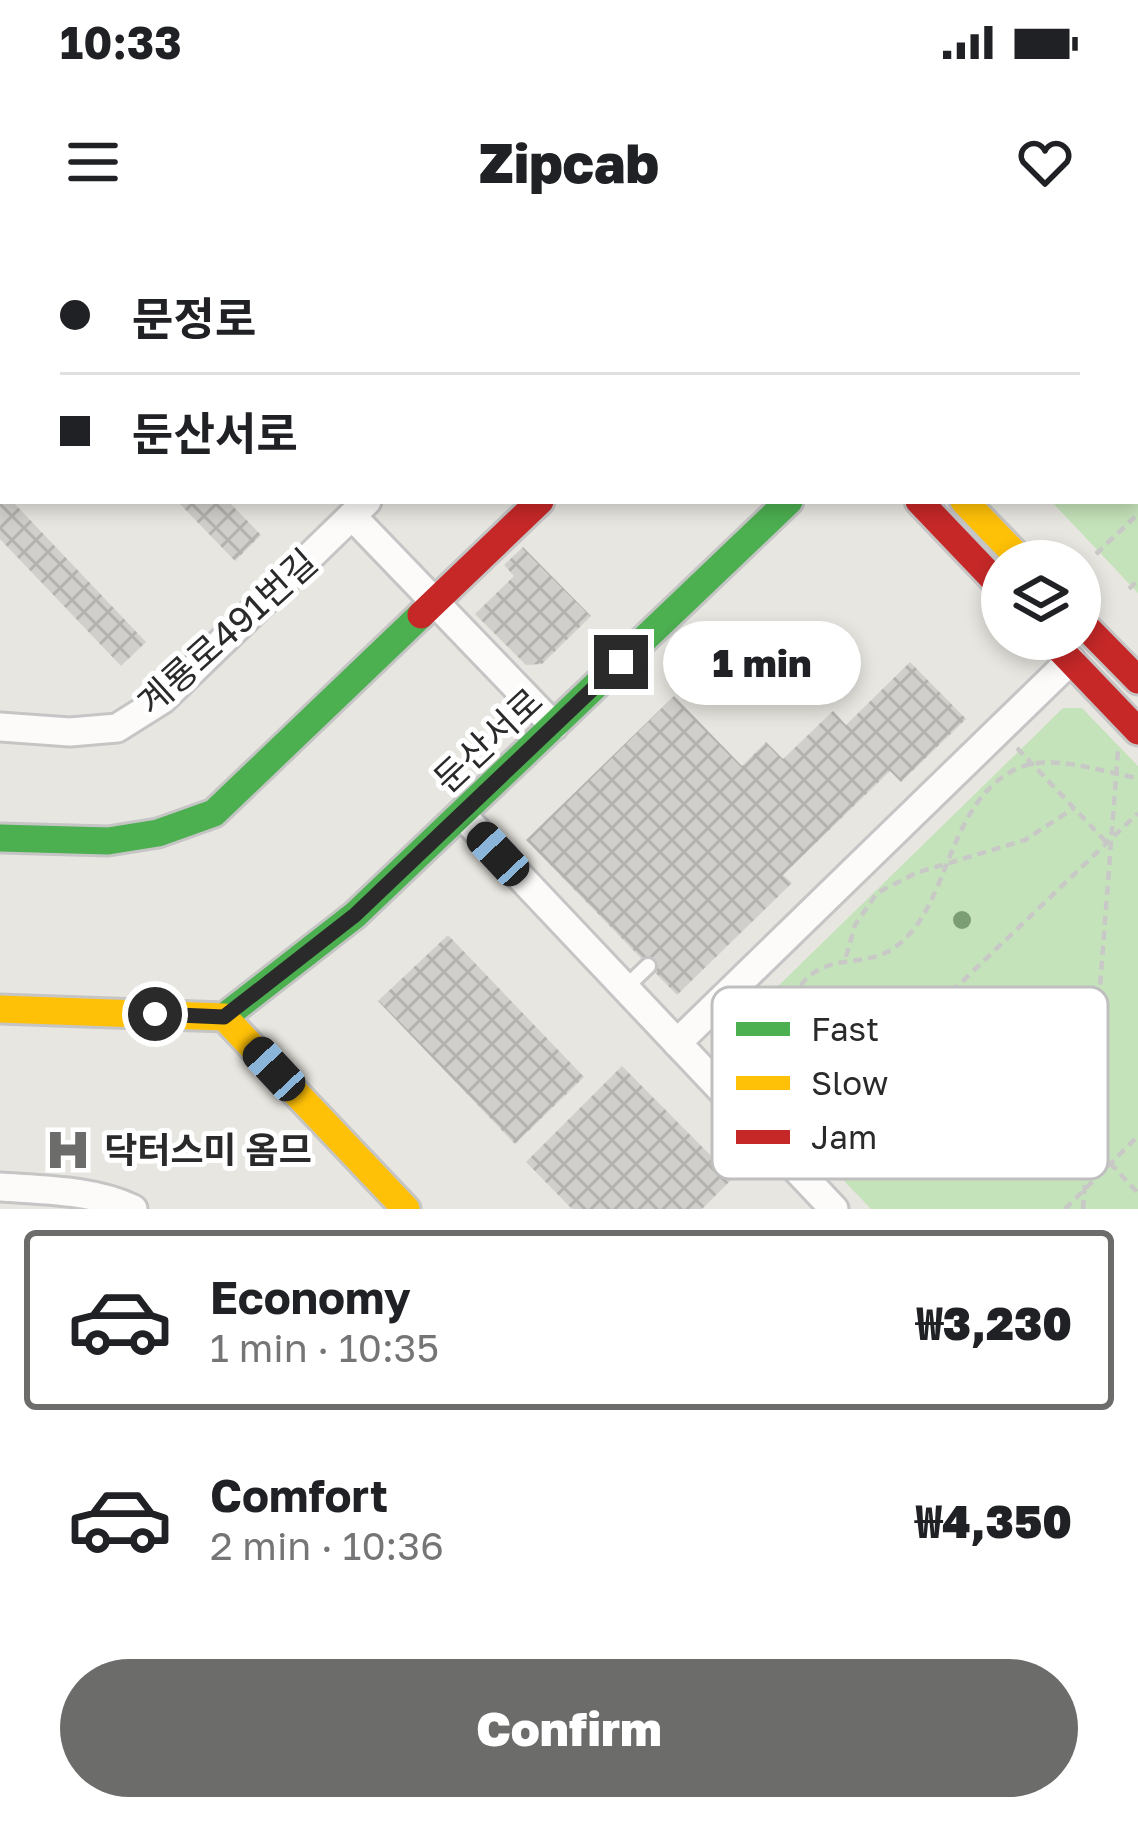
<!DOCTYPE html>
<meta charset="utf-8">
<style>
body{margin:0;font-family:"Golos Text","Noto Sans KR",sans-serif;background:#f2f2f2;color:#202124;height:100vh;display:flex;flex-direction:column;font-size:45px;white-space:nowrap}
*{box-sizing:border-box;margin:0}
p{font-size:39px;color:#757577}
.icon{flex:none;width:66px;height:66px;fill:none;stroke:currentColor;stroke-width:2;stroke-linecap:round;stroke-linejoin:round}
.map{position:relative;height:969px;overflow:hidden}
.drawer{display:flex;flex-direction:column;background:#fff;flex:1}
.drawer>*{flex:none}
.hud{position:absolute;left:0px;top:0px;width:1140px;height:264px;box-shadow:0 6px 18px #0003;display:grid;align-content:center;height:264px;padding:0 60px;background:#fff}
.controls{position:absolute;left:981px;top:300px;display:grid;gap:24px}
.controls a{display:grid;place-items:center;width:120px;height:120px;border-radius:50%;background:#fff;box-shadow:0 6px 18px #0003;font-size:60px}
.end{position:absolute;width:54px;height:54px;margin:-27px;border:15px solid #2a2a2a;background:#fff;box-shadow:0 0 0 6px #fff}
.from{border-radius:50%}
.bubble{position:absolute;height:84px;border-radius:42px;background:#fff;box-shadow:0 6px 18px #0003;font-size:39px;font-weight:800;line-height:84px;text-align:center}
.car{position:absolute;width:36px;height:72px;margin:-36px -18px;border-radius:15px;box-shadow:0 0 9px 3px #0007;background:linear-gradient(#222 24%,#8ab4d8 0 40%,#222 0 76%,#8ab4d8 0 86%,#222 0)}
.hud b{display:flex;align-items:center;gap:42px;height:114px;font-size:45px}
.hud b+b{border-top:3px solid #e0e0e0}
.hud i{width:30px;height:30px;background:#202124}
ul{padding:21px 0 0;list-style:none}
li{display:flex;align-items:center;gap:36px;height:180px;margin:0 24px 18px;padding:0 36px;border:6px solid transparent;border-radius:12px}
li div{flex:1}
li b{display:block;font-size:45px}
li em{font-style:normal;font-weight:800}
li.selected{border-color:#6c6c6a}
li>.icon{width:108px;height:108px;stroke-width:1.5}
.action{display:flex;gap:24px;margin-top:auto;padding:24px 60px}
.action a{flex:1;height:138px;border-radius:72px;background:#6c6c6a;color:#fff;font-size:48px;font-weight:800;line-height:138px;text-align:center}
.status{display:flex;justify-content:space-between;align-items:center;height:84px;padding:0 60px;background:#fff;direction:ltr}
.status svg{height:33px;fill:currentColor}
header{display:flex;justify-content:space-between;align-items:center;height:156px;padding:0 60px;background:#fff;font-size:54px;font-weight:800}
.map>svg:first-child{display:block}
.park{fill:#c5e3ba}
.building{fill:url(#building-cross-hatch)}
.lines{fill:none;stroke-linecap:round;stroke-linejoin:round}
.lane-casing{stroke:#c6c5c5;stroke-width:20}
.street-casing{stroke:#c6c5c5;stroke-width:33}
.fast-casing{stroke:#c6c5c5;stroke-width:33}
.slow-casing{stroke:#c6c5c5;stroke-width:33}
.jam-casing{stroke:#c6c5c5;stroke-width:33}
.path{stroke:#c8c8c7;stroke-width:4.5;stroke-dasharray:9 6;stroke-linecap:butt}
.lane{stroke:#fcfbfa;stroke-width:14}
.street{stroke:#fcfbfa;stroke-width:27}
.fast{stroke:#4caf50;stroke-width:27}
.slow{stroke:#ffc107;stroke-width:27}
.jam{stroke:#c62828;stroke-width:27}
.tree{fill:#7b9e74}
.route{stroke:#2a2a2a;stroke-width:15}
.labels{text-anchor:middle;stroke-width:10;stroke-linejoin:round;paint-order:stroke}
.street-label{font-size:36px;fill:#2a2a2a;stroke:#fff}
.poi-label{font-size:36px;font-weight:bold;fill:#2a2a2a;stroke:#fff;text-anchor:start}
.key{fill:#fff;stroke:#bfbfbf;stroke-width:3}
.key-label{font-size:33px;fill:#2a2a2a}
</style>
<div class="status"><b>10:33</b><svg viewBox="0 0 49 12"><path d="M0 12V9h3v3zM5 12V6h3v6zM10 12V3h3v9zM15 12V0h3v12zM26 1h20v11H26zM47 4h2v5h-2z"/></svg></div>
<header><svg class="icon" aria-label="menu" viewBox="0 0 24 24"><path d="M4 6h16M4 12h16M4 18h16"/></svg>Zipcab<svg class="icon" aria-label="heart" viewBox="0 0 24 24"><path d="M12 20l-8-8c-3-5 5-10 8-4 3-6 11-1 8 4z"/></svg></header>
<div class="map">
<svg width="1138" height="969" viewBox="0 0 1138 969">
<defs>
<pattern id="building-cross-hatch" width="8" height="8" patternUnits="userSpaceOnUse" patternTransform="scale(3)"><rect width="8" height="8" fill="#d1cfcb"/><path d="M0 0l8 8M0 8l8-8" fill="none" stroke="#b4b2ae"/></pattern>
</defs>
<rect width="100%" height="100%" fill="#e8e6e0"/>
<g class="park">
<polygon points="1138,31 1138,353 1051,261 1137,261"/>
<polygon points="1063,468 1082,468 1138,526 1138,969 871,969 725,817 727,796"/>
</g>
<g class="building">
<polygon points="0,261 12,261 146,402 121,426 0,299"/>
<polygon points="177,261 228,261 261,295 235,321"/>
<polygon points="523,307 591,376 542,424 526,425 475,374 514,336 504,325"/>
<polygon points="910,422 966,479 901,542 890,531 783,635 792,643 677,755 526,600 674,456 742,526 766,502 783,519 833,471 846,485"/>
<polygon points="448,695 584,837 515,904 378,761"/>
<polygon points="622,826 733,938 702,969 572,969 526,922"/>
</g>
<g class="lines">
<g class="lane-casing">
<g id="lane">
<polyline points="108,3 111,0"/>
<polyline points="0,110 3,107"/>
<polyline points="625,748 648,726"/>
</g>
</g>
<g class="street-casing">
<g id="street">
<polyline points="633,3 636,0"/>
<polyline points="805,3 808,0"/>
<polyline points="352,276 554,486"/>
<polyline points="0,487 70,492 117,488 163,459 367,261"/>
<polyline points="461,574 834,969"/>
<polyline points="677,803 1071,420"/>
<path d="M0,947c43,3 94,3 133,22"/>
</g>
</g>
<g class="fast-casing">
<g id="fast">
<polyline points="671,0 674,3"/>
<polyline points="0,598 108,601 158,593 214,573 421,375"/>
<polyline points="224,777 355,675 789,261"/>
</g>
</g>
<g class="slow-casing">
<g id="slow">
<polyline points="964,261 1022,321"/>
<polyline points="0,769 224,777 406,969"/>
</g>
</g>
<g class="jam-casing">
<g id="jam">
<polyline points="707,0 710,3"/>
<polyline points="1058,3 1061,0"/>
<polyline points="919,261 1002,348"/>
<polyline points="421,375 540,261"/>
<polyline points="1080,381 1138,440"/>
<polyline points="1050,399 1138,491"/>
</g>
</g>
<g class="path">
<polyline points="1096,314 1138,274"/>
<polyline points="1129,349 1138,340"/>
<polyline points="1017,508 1108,604"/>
<polyline points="846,717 855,685 877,653 916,633 1025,600 1074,568"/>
<path d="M766,858c-1,-39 10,-80 34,-112 29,-37 66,-15 98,-41 52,-41 48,-137 114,-174 35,-20 89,1 126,7"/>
<polyline points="800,897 1138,573"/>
<polyline points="1110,923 1138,953"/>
<polyline points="1065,969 1138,896"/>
<polyline points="1083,969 1118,511"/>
</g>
<use href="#lane" class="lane"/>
<use href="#street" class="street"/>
<use href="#fast" class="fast"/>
<use href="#slow" class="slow"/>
<use href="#jam" class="jam"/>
</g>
<circle class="tree" cx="962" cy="680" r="9"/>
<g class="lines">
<polyline class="route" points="155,774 224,777 355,675 621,422"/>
</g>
<defs>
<g id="hospital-bare" transform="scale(3.6)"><path d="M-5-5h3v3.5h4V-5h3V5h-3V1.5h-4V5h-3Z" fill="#6c6c6a" stroke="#fff" stroke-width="2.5" paint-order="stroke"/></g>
</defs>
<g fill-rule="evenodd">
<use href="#hospital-bare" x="68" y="910"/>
</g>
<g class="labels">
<g class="street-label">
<text transform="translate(227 392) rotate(-42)" y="13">계룡로491번길</text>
<text transform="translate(488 500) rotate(-43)" y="13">둔산서로</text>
</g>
<g class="poi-label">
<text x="104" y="923">닥터스미 옴므</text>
</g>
</g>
<rect x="712" y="747" width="396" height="192" rx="18" class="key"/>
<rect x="736" y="782" width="54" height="14" fill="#4caf50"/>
<rect x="736" y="836" width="54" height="14" fill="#ffc107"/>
<rect x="736" y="890" width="54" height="14" fill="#c62828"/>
<g class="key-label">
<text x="811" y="801">Fast</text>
<text x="811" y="855">Slow</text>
<text x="811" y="909">Jam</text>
</g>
</svg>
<div class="controls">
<a><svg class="icon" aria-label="layers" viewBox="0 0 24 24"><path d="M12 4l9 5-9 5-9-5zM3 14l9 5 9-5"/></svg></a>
</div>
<i class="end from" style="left:155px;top:774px"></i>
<i class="end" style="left:621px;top:422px"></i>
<div class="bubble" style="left:663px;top:381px;width:198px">1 min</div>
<i class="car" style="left:498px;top:614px;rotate:317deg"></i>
<i class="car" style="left:274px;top:829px;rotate:317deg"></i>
<div class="hud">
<b><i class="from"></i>문정로</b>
<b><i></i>둔산서로</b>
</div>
</div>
<section class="drawer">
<ul>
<li class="selected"><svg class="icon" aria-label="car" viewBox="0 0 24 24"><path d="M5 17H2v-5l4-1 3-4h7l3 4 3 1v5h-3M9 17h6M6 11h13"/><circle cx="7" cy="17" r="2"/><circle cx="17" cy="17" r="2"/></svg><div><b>Economy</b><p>1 min · 10:35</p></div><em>₩3,230</em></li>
<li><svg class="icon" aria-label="car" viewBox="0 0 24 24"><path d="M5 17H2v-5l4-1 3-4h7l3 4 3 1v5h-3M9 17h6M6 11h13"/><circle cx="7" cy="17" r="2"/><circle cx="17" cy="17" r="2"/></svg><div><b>Comfort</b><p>2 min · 10:36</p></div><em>₩4,350</em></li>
</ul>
<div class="action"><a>Confirm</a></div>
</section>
